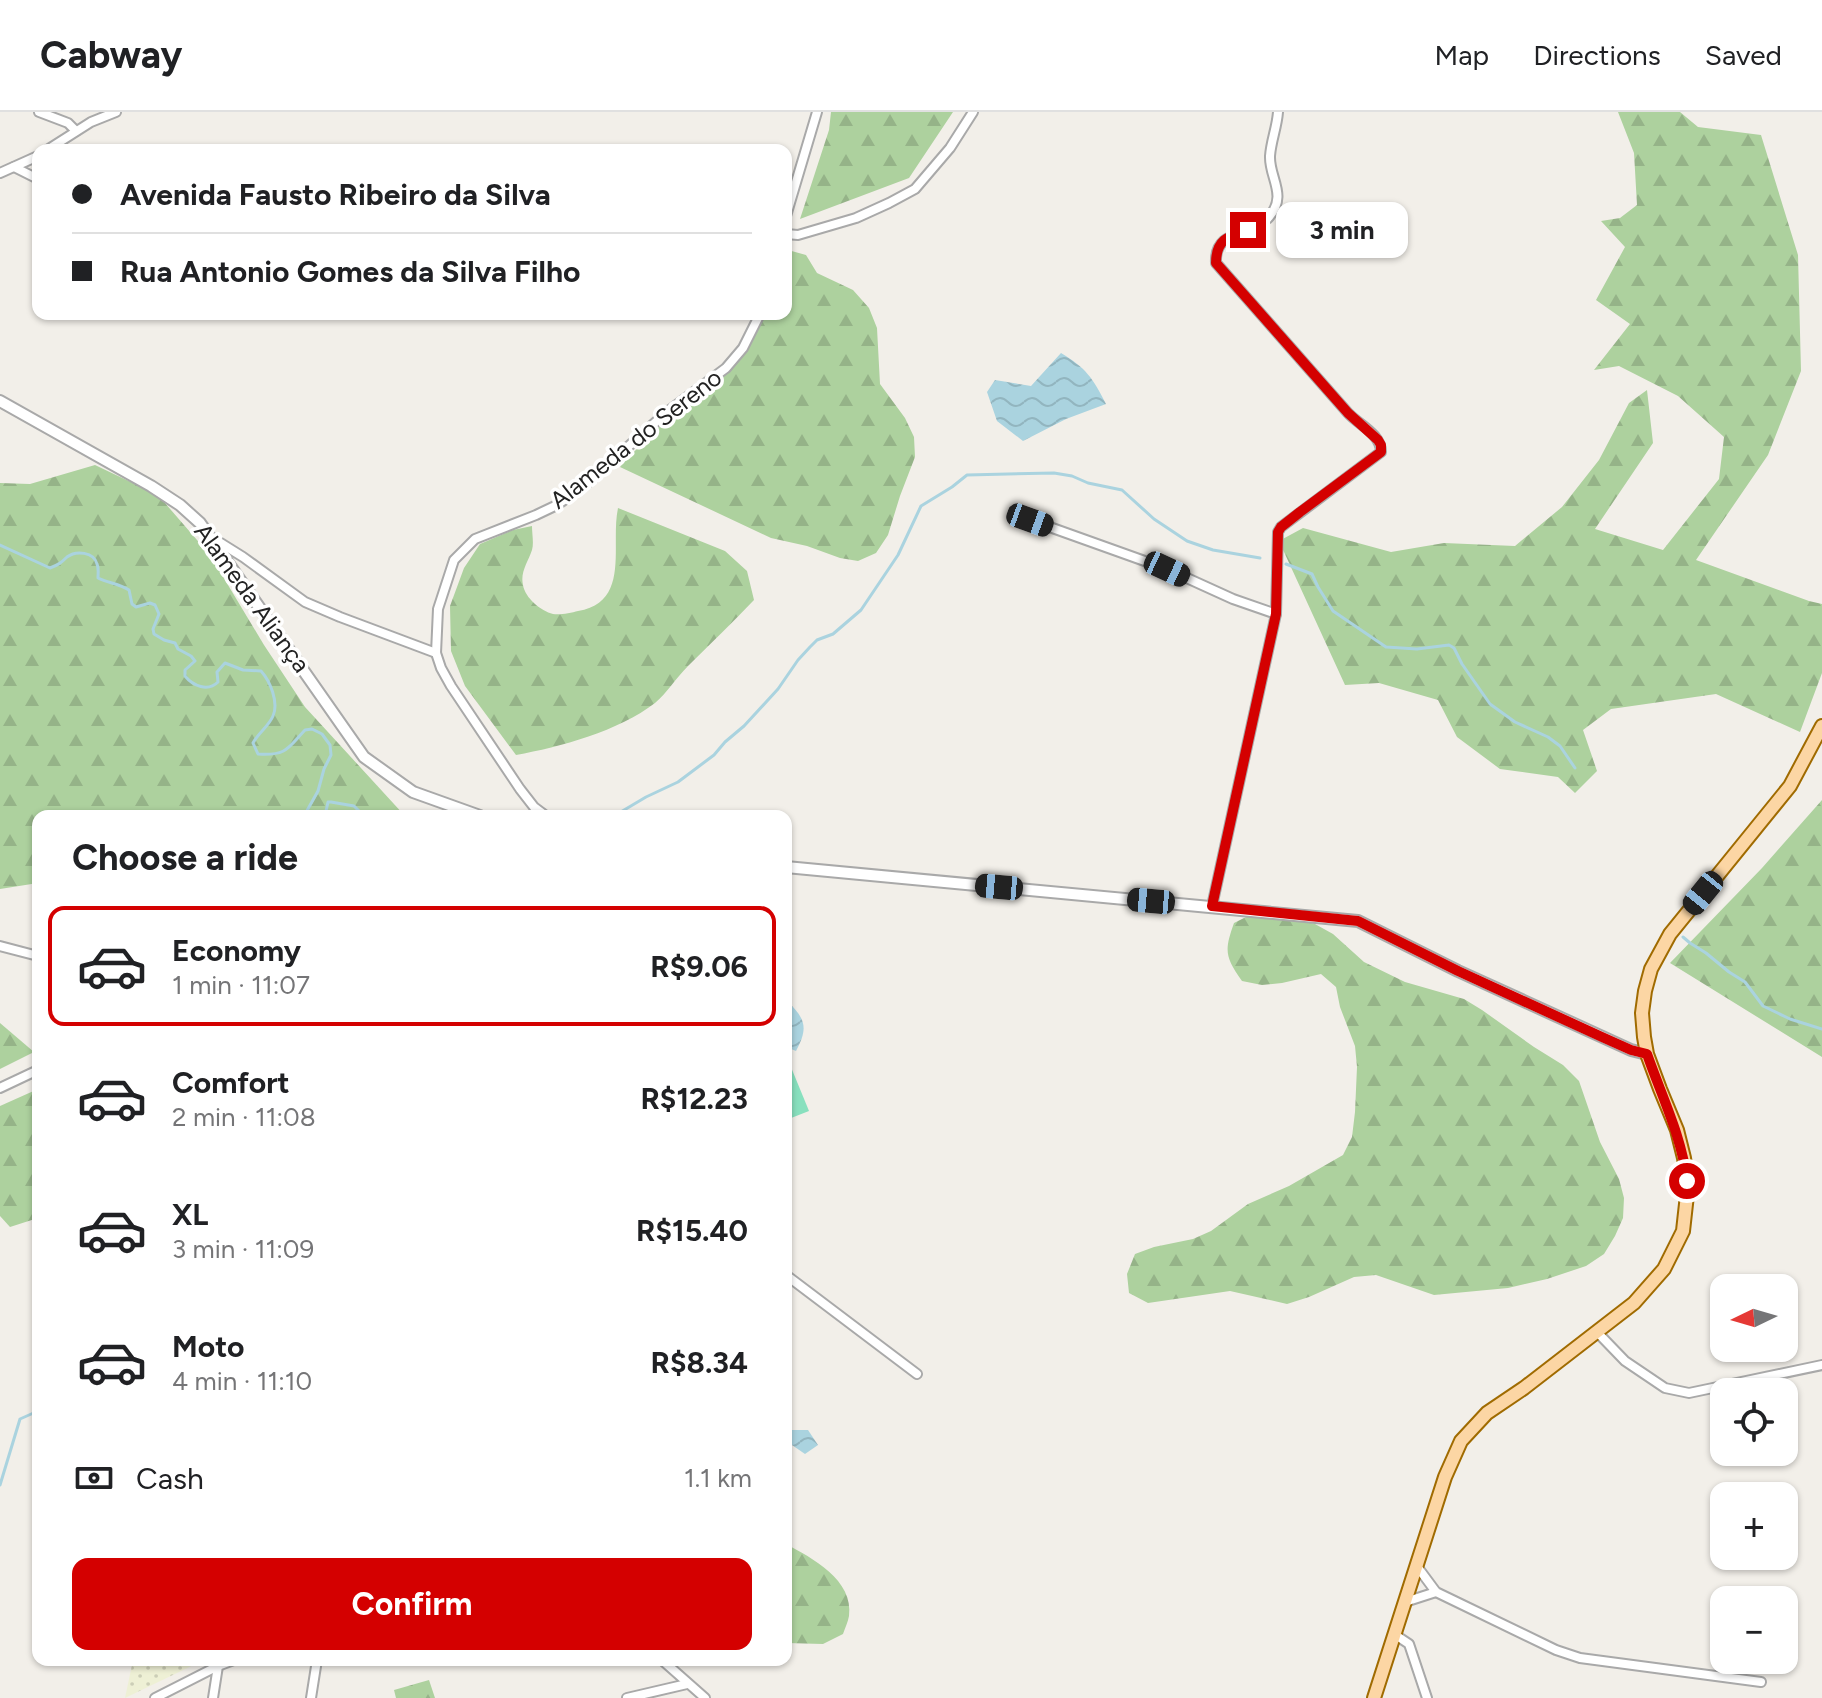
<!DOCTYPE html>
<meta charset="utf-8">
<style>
body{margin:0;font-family:Figtree,sans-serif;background:#f6f6f6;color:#202124;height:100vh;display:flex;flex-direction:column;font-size:30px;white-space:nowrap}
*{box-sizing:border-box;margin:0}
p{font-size:26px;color:#757577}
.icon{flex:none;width:44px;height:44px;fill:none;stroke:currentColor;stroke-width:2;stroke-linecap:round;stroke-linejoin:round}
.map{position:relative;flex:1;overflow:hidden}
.sheet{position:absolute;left:32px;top:698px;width:760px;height:856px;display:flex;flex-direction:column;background:#fff;border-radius:16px;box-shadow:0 2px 6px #0004}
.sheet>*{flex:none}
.banner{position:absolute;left:32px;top:32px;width:760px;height:176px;border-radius:16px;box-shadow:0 2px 6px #0004;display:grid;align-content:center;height:176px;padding:0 40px;background:#fff}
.needle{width:52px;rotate:265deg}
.buttons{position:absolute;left:1710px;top:1162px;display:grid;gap:16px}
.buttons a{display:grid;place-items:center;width:88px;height:88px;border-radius:16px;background:#fff;box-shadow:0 2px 6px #0004;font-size:40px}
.end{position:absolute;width:36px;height:36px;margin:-18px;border:10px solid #d40000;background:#fff;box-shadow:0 0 0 4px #fff}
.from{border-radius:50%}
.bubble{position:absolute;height:56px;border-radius:16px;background:#fff;box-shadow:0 2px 6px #0004;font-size:26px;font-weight:700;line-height:56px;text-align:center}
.car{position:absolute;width:24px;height:48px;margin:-24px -12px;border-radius:10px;box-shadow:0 0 6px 2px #0007;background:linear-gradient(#222 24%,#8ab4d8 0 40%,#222 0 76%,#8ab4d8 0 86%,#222 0)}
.banner b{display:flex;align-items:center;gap:28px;height:76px;font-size:30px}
.banner b+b{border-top:2px solid #e0e0e0}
.banner i{width:20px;height:20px;background:#202124}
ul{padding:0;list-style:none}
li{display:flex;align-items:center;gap:24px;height:120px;margin:0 16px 12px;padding:0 24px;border:4px solid transparent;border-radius:16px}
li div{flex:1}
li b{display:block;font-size:30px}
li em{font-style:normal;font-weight:700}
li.on{border-color:#d40000}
li>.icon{width:72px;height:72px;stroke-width:1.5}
h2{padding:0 40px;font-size:36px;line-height:96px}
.pay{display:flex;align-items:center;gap:20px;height:88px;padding:0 40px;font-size:30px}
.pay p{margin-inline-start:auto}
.button{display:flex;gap:16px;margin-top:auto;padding:16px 40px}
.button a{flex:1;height:92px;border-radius:16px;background:#d40000;color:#fff;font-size:32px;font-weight:700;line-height:92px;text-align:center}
header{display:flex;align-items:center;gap:48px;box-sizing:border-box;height:112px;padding:0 40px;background:#fff;border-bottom:2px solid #e0e0e0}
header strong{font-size:38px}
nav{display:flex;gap:44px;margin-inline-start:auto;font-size:28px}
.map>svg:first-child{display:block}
.farmland{fill:url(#farmland-dots)}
.forest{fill:url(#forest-firs)}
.pitch{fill:#88e0be}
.water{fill:url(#water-waves)}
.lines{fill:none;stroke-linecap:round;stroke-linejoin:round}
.stream{stroke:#aad3df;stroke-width:3}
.minor-casing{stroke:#a9a9a9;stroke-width:12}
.tertiary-casing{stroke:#a9a9a9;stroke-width:14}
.primary-casing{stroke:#a06b00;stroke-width:16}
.minor{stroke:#fff;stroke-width:8}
.tertiary{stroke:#fff;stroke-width:10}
.primary{stroke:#fcd6a4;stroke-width:12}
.route{stroke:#d40000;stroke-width:10}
.labels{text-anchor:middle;stroke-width:7;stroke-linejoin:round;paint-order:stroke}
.street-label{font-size:24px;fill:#222;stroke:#fff}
</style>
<header>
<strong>Cabway</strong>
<nav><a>Map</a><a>Directions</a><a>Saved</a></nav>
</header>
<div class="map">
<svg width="1822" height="1586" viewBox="0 0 1822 1586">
<defs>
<pattern id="farmland-dots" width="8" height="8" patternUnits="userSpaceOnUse" patternTransform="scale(2)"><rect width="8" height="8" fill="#eef0d5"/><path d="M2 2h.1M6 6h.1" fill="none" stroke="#ccceb7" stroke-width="1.8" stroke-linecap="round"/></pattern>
<pattern id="forest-firs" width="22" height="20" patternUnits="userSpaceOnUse" patternTransform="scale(2)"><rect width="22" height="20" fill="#add19e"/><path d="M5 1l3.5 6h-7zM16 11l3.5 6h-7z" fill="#95b388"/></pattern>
<pattern id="water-waves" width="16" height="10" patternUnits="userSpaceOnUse" patternTransform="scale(2)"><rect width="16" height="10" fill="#aad3df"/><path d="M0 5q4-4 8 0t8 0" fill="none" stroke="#92b5bf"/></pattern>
</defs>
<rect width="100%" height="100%" fill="#f2efe9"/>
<polygon class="farmland" points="133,1548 204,1548 125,1586"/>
<g class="forest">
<polygon points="831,0 953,0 909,66 800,107 829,18"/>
<polygon points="1618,0 1680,0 1698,15 1761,23 1798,143 1801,259 1768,343 1696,448 1809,489 1822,492 1822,561 1800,620 1716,582 1611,597 1583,618 1597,659 1575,681 1558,665 1500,657 1457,625 1438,588 1379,571 1345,573 1279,429 1303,416 1391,440 1444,431 1515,434 1562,395 1599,348 1629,291 1647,278 1653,331 1595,417 1663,438 1719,367 1724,325 1678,284 1619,254 1594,258 1630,212 1596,188 1625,135 1601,109 1620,106 1637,93 1634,41"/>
<path d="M788,138l18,5 11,18 36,17 16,18 8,20 3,56 25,34 9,19 1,20 -15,39 -12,39 -12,18 -18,8 -18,-3 -33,-12 -36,-8 -151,-71c18,-20 37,-39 58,-56 36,-30 70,-51 85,-97h23v-60z"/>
<polygon points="95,353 158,383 210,443 264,533 305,595 405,704 38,704 38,771 0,777 0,371 30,372"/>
<path d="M618,396l107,43 22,20 7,29c-22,23 -44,44 -66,66 -12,12 -21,27 -33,37 -36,28 -95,44 -139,52l-51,-69 -14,-35 -1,-45 14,-38 16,-24 33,-14 19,-4c0,8 2,17 0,24 -4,12 -12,22 -9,35 2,13 18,26 30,29 7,1 18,-1 25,-3 53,-9 32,-66 40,-103z"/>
<polygon points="1822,688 1822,945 1670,851 1762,756"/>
<path d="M1252,802l44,5 19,5 18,10 31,28 41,20 59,17 18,11 52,37 29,18 16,16 21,61 19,37 5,19 -1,20 -8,18 -11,18 -18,12 -39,13 -39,9 -74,7 -58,-20 -22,2 -45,20 -22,7 -57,-13 -82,12 -19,-10 -2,-19 8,-20 19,-7 39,-8 18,-8 37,-27 41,-18 54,-31 9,-18 3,-25 2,-45 -2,-21 -15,-39 -4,-20 -15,-13 -39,9 -20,2 -20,-4c-17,-24 -18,-30 -8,-58z"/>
<polygon points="0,911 34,940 0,957"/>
<polygon points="38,977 38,1106 10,1115 0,1104 0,994"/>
<path d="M786,1432c26,14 68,36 63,72 -1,6 -4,12 -6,18l-20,10 -37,-1z"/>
<polygon points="429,1568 435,1586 396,1586 394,1578"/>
</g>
<polygon class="pitch" points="786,943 809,999 786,1008"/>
<g class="water">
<path d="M1061,241c25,15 32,25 45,51l-40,15 -43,22 -26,-20 -10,-29 8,-12 36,6z"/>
<path d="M786,888c19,18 23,27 10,51l-10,-4z"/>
<polygon points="786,1318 808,1318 818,1333 805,1342 789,1331"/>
</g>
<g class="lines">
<g class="stream">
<path d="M0,433l50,23c8,-3 11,-5 17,-11 9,-7 27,-5 30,7 2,4 1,9 1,14 10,5 22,6 31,12l3,14 4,3 14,-4 5,2 4,9 -6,15 1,5 10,6 11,3 3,6 13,7 4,5 -10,9v6c8,10 23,16 33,6l-1,-10 8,-9 18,7 18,1c9,10 18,31 12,45 -4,10 -15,17 -20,27l5,11c29,2 30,-6 47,-24l7,-1 10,5 8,11 1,10 -7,14 -6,22 -14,25"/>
<polyline points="1286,452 1312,462 1318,475 1333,499 1386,535 1417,537 1449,533 1454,536 1462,552 1490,592 1515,610 1548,625 1560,634 1575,656"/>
<polyline points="325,704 328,690 331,690 354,694 360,700 361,704"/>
<polyline points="614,704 646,685 678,670 714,643 725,630 744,614 778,577 798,548 810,535 817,528 833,522 861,498 898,443 921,394 952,375 967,363 1054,361 1072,364 1088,371 1122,378 1154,407 1187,429 1213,438 1260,446"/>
<polyline points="1683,825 1690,831 1706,841 1729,860 1745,870 1763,894 1790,907 1822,917"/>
<polyline points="0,1373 20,1307 38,1299"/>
</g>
<g class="minor-casing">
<g id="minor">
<polyline points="39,0 68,11 76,19"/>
<polyline points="47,38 91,10 116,0"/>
<polyline points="14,55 38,67"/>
<polyline points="0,61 38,44"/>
<polyline points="786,104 817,0"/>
<polyline points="786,122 798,123 856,106 889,91 915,77 950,36 973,0"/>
<polyline points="1030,408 1167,457 1233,487 1276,502"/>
<polyline points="211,425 243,445 305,490 340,505 436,541"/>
<polyline points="546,704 534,695 520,677 451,574 441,556 436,541 438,497 454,448 475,427 536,403 557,393 585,373 667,300 726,256 743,236 760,202"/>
<path d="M1212,794l64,-292 2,-82 3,-5 100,-75c0,-18 -22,-27 -33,-39l-132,-150c-2,-35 36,-26 53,-46 19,-22 0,-39 1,-61 1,-15 7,-29 8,-44"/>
<polyline points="0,834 38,844"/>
<polyline points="0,976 38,958"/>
<polyline points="786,1163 917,1262"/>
<polyline points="1597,1220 1625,1249 1665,1276 1689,1281 1822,1253"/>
<polyline points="1416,1453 1436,1480 1556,1538 1580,1546 1761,1570"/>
<polyline points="1405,1490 1436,1480"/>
<polyline points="1394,1522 1409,1532 1427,1586"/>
<polyline points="662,1548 705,1586"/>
<polyline points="155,1586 218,1554 234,1548"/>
<polyline points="213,1586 218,1554"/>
<polyline points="311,1586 317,1548"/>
<polyline points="627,1586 687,1572"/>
</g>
</g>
<g class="tertiary-casing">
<g id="tertiary">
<polyline points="0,289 151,374 180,393 200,411 364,645 413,680 480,704"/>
<polyline points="786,755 1358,809 1458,859 1631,938 1647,942"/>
</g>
</g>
<g class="primary-casing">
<polyline id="primary" points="1374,1586 1445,1365 1461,1329 1487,1301 1524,1276 1634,1191 1664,1157 1683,1119 1688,1074 1684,1046 1677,1018 1660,977 1647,942 1644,925 1642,901 1645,879 1651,857 1670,822 1790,674 1822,614"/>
</g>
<use href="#minor" class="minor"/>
<use href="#tertiary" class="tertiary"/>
<use href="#primary" class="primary"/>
</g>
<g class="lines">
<path class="route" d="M1248,118c-19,6 -32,9 -32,33l132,150 30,27 3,5v7l-81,60 -19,15 -3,5 -2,82 -64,292 146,15 100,50 144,66 29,13 16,4c15,43 35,83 40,127"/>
</g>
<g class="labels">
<g class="street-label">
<text transform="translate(636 327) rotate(-38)" y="8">Alameda do Sereno</text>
<text transform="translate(252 486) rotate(54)" y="8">Alameda Aliança</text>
</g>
</g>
</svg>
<div class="buttons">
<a><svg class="needle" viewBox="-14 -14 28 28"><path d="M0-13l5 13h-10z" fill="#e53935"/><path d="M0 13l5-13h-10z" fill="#757577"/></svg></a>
<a><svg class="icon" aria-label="locate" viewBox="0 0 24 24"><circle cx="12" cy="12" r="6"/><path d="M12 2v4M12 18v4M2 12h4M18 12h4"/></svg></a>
<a>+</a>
<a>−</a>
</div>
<i class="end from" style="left:1687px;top:1069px"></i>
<i class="end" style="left:1248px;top:118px"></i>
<div class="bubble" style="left:1276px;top:90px;width:132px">3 min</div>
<i class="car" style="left:1030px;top:408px;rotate:110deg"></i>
<i class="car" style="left:1167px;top:457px;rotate:115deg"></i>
<i class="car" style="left:999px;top:775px;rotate:275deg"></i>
<i class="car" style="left:1703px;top:781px;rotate:219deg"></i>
<i class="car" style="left:1151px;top:789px;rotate:275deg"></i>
<div class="banner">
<b><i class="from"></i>Avenida Fausto Ribeiro da Silva</b>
<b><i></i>Rua Antonio Gomes da Silva Filho</b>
</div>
<section class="sheet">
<h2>Choose a ride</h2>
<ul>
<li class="on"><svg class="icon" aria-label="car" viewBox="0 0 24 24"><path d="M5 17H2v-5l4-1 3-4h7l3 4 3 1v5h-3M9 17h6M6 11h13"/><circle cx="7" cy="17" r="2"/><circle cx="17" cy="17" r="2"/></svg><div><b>Economy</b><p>1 min · 11:07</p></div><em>R$9.06</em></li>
<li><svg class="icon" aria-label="car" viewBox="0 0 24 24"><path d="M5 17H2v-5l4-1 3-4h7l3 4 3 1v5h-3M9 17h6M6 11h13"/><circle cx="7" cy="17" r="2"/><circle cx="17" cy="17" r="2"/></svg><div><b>Comfort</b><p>2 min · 11:08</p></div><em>R$12.23</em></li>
<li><svg class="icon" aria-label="car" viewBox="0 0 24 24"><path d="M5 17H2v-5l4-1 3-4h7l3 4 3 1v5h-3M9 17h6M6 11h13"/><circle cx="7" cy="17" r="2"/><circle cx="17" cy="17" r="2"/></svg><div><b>XL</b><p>3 min · 11:09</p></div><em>R$15.40</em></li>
<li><svg class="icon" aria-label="car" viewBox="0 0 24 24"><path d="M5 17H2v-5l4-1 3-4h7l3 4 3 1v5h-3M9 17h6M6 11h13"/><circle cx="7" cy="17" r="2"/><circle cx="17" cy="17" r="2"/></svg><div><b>Moto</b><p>4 min · 11:10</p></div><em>R$8.34</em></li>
</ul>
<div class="pay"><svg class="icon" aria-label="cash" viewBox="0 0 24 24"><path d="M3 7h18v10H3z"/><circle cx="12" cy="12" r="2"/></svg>Cash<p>1.1 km</p></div>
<div class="button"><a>Confirm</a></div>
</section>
</div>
